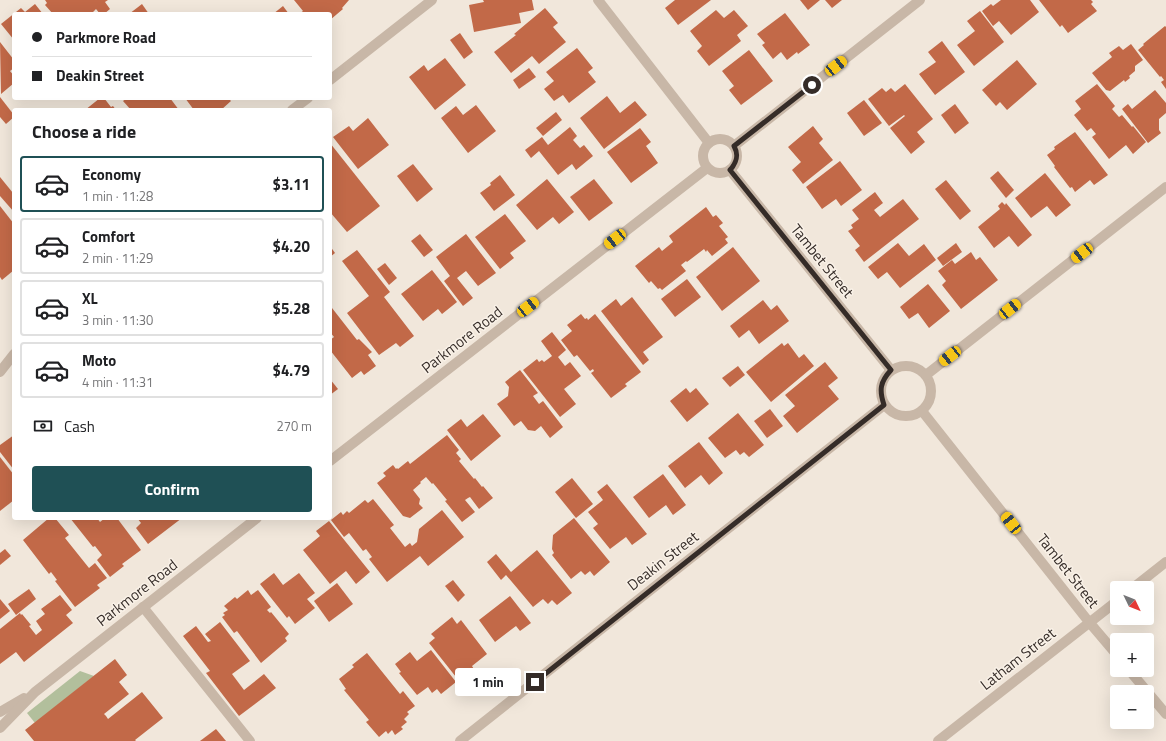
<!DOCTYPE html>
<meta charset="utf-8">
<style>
body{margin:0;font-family:"Titillium Web",sans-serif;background:#f6f6f6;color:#202124;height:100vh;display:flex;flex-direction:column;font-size:15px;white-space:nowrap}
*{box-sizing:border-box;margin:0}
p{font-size:13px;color:#757577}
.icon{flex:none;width:22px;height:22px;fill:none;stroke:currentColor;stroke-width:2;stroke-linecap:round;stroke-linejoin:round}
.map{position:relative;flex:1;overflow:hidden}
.sheet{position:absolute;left:12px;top:108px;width:320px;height:412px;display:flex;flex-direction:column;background:#fff;border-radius:4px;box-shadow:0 4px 16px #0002}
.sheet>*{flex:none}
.hud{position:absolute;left:12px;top:12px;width:320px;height:88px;border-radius:4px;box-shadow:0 4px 16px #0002;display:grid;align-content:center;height:88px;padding:0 20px;background:#fff}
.needle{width:26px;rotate:133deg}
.controls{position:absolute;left:1110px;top:581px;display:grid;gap:8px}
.controls a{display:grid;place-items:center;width:44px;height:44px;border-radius:4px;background:#fff;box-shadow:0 4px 16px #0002;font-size:20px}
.end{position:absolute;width:18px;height:18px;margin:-9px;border:5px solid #352c28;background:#fff;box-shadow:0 0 0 2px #fff}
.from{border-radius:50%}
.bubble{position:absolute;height:28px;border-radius:4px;background:#fff;box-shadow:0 4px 16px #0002;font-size:13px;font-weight:700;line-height:28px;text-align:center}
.car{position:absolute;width:12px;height:24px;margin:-12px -6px;border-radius:5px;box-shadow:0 0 3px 1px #0007;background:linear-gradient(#f5c518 24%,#345 0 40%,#f5c518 0 76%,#345 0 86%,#f5c518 0)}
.hud b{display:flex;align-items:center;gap:14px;height:38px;font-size:15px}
.hud b+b{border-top:1px solid #e0e0e0}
.hud i{width:10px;height:10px;background:#202124}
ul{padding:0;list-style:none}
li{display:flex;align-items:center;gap:12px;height:56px;margin:0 8px 6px;padding:0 12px;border:2px solid #e0e0e0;border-radius:4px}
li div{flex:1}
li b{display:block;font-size:15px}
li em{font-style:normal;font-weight:700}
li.selected{border-color:#1f5055}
li>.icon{width:36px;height:36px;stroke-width:1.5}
h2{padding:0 20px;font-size:18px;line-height:48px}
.pay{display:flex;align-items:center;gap:10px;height:44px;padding:0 20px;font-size:15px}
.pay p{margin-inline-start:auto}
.primary-button{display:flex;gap:8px;margin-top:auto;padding:8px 20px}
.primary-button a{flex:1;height:46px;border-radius:4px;background:#1f5055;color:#fff;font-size:16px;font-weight:700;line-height:46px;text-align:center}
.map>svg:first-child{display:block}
.green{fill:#b2bf9c}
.building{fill:#c26948}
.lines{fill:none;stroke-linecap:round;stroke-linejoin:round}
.minor{stroke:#c8b7a7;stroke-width:10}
.route{stroke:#352c28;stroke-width:5}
.labels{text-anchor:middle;stroke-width:3;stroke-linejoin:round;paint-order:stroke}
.street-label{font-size:15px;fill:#352c28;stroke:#f9f1e7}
</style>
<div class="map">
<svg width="1166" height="741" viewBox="0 0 1166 741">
<rect width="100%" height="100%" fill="#f1e7db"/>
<polygon class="green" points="80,671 94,676 35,723 27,713"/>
<g class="building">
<polygon points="45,0 108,0 105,2 110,9 104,14 100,14 96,9 91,14 81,14 80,12 77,14 53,14 45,5 47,3"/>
<polygon points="294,0 349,0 342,8 343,9 330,20 330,14 299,14 303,11"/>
<polygon points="483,0 532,0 534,10 519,13 521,23 474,32 469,5 484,2"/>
<polygon points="675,0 711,0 678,25 665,8"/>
<polygon points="800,0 820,0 808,10"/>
<polygon points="825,0 842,0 832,8"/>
<polygon points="1001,0 1030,0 1039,12 1011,35 999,21 993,26 982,11 991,4 993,6"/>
<polygon points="1039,0 1091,0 1093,2 1091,4 1097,11 1068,33 1062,25 1060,27"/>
<polygon points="35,4 43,14 14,14 14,40 1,24 21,8 25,12"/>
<polygon points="142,4 149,14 129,14"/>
<polygon points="283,6 289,14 273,14"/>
<polygon points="545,8 558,23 553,27 566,42 539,64 532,56 511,73 494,52 516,35 514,34"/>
<polygon points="716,10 724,18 734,10 748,26 737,35 741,41 709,66 697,51 702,46 690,31"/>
<polygon points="980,11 1004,42 974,66 957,45 975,31 967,21"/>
<polygon points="785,13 810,45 798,54 797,52 787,60 781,52 773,59 762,45 765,43 757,34"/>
<polygon points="1165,26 1166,27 1166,89 1161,82 1164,80 1161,76 1160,77 1138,50 1144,45 1143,44"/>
<polygon points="460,33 473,52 464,59 450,40"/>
<polygon points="942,41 965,72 935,95 919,74 936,62 928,52"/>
<polygon points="0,42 14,60 14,68 10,71 14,76 14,83 1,94"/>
<polygon points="1131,44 1143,60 1135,66 1135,71 1129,76 1130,78 1125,82 1124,80 1110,91 1106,90 1092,73 1112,57 1109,53 1119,46 1123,50"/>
<polygon points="577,48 593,68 588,72 596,82 569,103 563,95 554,101 544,89 554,81 546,72"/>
<polygon points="749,50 773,81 741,105 729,90 734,86 722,71"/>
<polygon points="445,58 466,85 435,110 409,77 424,65 428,71"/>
<polygon points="1017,60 1037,84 1007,110 1000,102 996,106 982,90"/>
<polygon points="529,68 536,77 519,89 513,80"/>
<polygon points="905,84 933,119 917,132 925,142 911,154 890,128 905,116 904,115 889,126 868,99 882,88 886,92 891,88 895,92"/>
<polygon points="1097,84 1115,106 1112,109 1119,117 1122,115 1132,127 1133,126 1146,142 1133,154 1126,145 1109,159 1092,137 1096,134 1091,128 1087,131 1074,115 1081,109 1075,101"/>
<polygon points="1155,90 1166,103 1166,113 1159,119 1159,130 1161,133 1148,143 1122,109 1128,104 1132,109"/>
<polygon points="607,96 620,113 635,101 647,115 604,149 580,118"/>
<polygon points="0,97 14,115 14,117 6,124 0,117"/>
<polygon points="100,98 104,98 111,107 113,106 116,110 85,110"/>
<polygon points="127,98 170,98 179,110 131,110 123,101"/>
<polygon points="185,98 232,98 230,100 231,101 221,110 194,110"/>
<polygon points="864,100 882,123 864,136 847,113"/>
<polygon points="955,104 969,123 955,134 941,115"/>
<polygon points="476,105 496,131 468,153 441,118 456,106 463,115"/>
<polygon points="556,112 562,120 543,136 536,128"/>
<polygon points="368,118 389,145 358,169 333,137 349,126 353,131"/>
<polygon points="813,126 823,139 819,143 833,160 803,184 792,170 801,162 788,147"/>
<polygon points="570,127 577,136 573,140 580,148 584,145 593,156 576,170 572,164 558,175 539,151 531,158 525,150 542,137 548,145"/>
<polygon points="640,128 651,142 646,146 658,163 631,183 607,152"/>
<polygon points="1075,132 1108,175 1094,185 1090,180 1075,192 1072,187 1070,188 1054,167 1055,166 1047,155 1055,149 1054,147"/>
<polygon points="330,143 380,206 347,232 330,212"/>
<polygon points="840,161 862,190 841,206 836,199 822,209 806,187"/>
<polygon points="413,164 433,189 417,202 397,176"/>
<polygon points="998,171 1014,190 1006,198 990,178"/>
<polygon points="1045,173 1071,205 1056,217 1047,206 1031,218 1015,198"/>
<polygon points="500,175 515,195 494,211 480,193 491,185 490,183"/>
<polygon points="0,177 13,193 14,191 14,212 0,196"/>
<polygon points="547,179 574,212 559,224 553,217 537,230 516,205"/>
<polygon points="594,179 613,203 589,221 570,197"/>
<polygon points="946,180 971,211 960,220 935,189"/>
<polygon points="875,192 883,203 874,210 880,217 903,199 919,219 864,262 855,250 860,246 848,231 853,228 851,225 859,219 852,210"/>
<polygon points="1002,202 1005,205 1006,203 1032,235 1018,247 1009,236 994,248 978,227 1000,209 998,206"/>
<polygon points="0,206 14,224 14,270 2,280 0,277"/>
<polygon points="706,207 713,217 716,215 723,223 719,226 728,237 725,239 728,243 712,256 707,250 706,252 704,249 687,262 686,261 681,265 686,271 662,290 660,288 658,289 651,281 649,283 635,266 659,247 662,251 673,242 669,236"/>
<polygon points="505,214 526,241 510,253 514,258 500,269 475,237"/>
<polygon points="420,234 433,250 424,257 411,241"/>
<polygon points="466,234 496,273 478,286 466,271 457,278 473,298 463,306 444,281 450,276 436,257"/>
<polygon points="898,243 909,256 924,244 936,260 900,288 887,272 878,279 868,267"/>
<polygon points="956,243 962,252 943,266 937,258"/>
<polygon points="330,246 335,253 330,257"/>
<polygon points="733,247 760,281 722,311 696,277"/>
<polygon points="357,250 390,292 384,297 414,336 400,347 396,343 379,355 347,313 369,296 342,261"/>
<polygon points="971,252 976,260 980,257 998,280 961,309 942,285 946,281 938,271 952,260 955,264"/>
<polygon points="385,263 397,278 389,285 377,269"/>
<polygon points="432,270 457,302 442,314 438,309 423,321 401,294"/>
<polygon points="687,279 701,297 675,317 661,299"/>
<polygon points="928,284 950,311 929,328 918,313 909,319 900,307"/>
<polygon points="632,297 663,337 643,352 649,360 643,365 601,311 616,299 621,306"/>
<polygon points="763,300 771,310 777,305 789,321 759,344 749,330 739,338 730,326"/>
<polygon points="332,308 357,340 359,339 372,352 368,355 376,366 364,375 361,371 352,378 330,350 330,340 334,337 330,332 330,310"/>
<polygon points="581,314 585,319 587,318 588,320 595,314 641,372 625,384 627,386 611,398 591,373 594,371 593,369 590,371 577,355 574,357 561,340 572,331 567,325"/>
<polygon points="552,332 566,350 558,357 565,366 570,362 581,376 564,389 576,404 560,417 523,370 537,359 539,362 542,360 544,362 552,356 541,341"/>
<polygon points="782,343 784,346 788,343 799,358 804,354 814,366 771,402 746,372"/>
<polygon points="825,362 838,378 828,386 839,399 797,433 783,416 795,406 785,395"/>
<polygon points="738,366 745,375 730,387 722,378"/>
<polygon points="520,370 538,393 533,396 539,404 543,401 563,427 550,438 541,426 535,431 528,430 521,421 514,426 497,404 508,396 509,387 505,382"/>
<polygon points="330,379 338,389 330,395"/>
<polygon points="686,388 690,393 696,388 709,404 687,422 670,401"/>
<polygon points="770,409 783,426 767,438 754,421"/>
<polygon points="738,413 764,445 749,457 744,452 740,455 736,450 725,458 708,438"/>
<polygon points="483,414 501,436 471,461 447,430 461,419 467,427"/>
<polygon points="14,435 14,470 0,452 0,445"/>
<polygon points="447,435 459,450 456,453 461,459 459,461 474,479 475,478 482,487 483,486 493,498 479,509 470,497 468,498 465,500 475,512 462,522 445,501 447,500 433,483 432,484 426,477 420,482 421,483 413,490 420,499 419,504 423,508 410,518 403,516 377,483 386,476 383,473 393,465 396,469 397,468 398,469 408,461 410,464"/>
<polygon points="699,442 723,473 709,485 701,475 685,488 668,466"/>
<polygon points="0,457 14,475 14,500 0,511"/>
<polygon points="663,474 686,505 673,515 666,505 649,518 633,497"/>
<polygon points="572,478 593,504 576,518 555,492"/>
<polygon points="607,484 647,534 632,545 626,537 610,549 593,528 598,524 588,512 603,500 597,492"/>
<polygon points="373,499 394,525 390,528 405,547 410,543 412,546 417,542 419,529 442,510 464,537 428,566 420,556 387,582 369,559 372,557 366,549 363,551 349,533 344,537 331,520 341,512 343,515 347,511 349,513 365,500 368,503"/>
<polygon points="49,518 55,518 69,535 65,538 89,568 95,563 107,578 97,585 100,588 75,607 55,581 57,580 51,572 49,574 23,540"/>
<polygon points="70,518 97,518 100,522 105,518 117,518 141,550 122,564 124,566 110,577 97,560 102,555 95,546 93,547"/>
<polygon points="137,518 182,518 148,544 136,528 141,523"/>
<polygon points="574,518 610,562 594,576 590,571 585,575 581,571 571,579 552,555 554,553 552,549 553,535"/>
<polygon points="329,521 370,572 356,584 346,571 330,584 303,550 320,536 316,531"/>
<polygon points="5,549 11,556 0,565 0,553"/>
<polygon points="537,550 572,593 557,605 552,600 548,604 543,599 533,607 506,575 501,580 487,562 496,554 511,572"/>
<polygon points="274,573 283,585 299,573 315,593 307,599 315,608 295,624 289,616 287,618 260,584"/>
<polygon points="453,580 465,595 458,602 445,586"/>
<polygon points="337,583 353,604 329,622 314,601"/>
<polygon points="29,589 36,599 16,615 8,604"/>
<polygon points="248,590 251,595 258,590 271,607 267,610 270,613 271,612 289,634 285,638 287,641 261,663 237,631 234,633 222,617 225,615 223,613 228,610 224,606 235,597 237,599"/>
<polygon points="60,595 72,610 66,615 73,623 24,662 16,652 0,664 0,629 20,613 21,615 22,614 31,625 29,626 36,635 42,630 36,621 45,614 41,609"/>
<polygon points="510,596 531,623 520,631 516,626 495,642 479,620"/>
<polygon points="0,599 10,611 0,619"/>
<polygon points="452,617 457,624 461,620 487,654 472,666 475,671 470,675 466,670 456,677 429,643 435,638 431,634"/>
<polygon points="220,622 250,661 232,674 244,690 264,674 276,688 239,716 206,673 210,671 183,636 196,626 208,642 211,641 205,634"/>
<polygon points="431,650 456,682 441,694 437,689 432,693 428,687 417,695 399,673 401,672 395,664 410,652 417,661"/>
<polygon points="367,653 400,694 403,691 415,706 407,712 409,714 404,719 407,722 401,727 403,729 395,735 392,730 388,734 386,731 379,737 366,722 369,720 344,690 346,689 339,679 354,667 352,665"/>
<polygon points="115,659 127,675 119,682 129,694 104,714 106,716 108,719 142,692 163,718 135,740 136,741 34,741 25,730"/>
<polygon points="216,729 226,741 200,741"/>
</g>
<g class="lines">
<g class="minor">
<polyline points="598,0 709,143"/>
<polyline points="330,80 432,0"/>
<polyline points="292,110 308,98"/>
<circle cx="720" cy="156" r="17"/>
<polyline points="734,146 920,0"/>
<polyline points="730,170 891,370"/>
<circle cx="906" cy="391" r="25"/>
<polyline points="0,372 14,354"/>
<polyline points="926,375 1166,187"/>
<polyline points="922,411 1089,622 1117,655"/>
<polyline points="330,461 707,168"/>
<polyline points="1133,588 1166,562"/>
<polyline points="143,607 250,741"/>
<polyline points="1129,670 1166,714"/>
<polyline points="0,712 24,698"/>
<polyline points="0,728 35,692 257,518"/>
<polyline points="460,741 884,405"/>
<polyline points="938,741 1117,601"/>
</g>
</g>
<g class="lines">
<path class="route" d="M535,682l349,-277c-5,-15 -4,-23 7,-35l-161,-200c7,-8 9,-15 4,-24l78,-61"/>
</g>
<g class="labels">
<g class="street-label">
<text transform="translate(822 261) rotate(51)" y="5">Tambet Street</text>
<text transform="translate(462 340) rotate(-38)" y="5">Parkmore Road</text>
<text transform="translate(663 561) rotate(-38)" y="5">Deakin Street</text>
<text transform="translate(1068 571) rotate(52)" y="5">Tambet Street</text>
<text transform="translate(137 593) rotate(-38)" y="5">Parkmore Road</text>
<text transform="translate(1018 659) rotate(-38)" y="5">Latham Street</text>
</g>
</g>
</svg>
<div class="controls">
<a><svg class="needle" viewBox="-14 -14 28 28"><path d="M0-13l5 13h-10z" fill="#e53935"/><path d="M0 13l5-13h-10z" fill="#757577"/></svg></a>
<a>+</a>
<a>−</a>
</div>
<i class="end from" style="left:812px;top:85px"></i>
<i class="end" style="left:535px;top:682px"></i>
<div class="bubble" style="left:455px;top:668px;width:66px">1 min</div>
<i class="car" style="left:836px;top:66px;rotate:52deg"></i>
<i class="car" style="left:615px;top:239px;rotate:232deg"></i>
<i class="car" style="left:1082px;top:253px;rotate:232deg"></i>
<i class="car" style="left:528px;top:307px;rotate:52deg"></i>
<i class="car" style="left:1010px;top:309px;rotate:52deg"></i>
<i class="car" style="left:950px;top:356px;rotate:232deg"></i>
<i class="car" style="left:1011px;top:523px;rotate:322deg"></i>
<div class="hud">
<b><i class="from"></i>Parkmore Road</b>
<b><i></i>Deakin Street</b>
</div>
<section class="sheet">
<h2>Choose a ride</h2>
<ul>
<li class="selected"><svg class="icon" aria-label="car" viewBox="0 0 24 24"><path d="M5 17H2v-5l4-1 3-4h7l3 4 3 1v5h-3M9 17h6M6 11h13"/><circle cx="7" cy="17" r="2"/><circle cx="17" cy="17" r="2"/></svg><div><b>Economy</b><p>1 min · 11:28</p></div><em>$3.11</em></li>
<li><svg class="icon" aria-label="car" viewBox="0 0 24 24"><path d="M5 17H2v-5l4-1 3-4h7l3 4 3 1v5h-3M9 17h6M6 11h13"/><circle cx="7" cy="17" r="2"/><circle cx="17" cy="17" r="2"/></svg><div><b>Comfort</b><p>2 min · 11:29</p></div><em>$4.20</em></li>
<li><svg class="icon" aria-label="car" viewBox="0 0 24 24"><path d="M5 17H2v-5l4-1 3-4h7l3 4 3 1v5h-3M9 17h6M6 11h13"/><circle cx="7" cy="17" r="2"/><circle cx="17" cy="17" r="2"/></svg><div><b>XL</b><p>3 min · 11:30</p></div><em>$5.28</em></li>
<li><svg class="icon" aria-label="car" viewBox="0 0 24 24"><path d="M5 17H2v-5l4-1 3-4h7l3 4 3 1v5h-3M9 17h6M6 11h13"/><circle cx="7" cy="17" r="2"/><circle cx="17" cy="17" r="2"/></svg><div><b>Moto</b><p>4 min · 11:31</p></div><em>$4.79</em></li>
</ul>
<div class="pay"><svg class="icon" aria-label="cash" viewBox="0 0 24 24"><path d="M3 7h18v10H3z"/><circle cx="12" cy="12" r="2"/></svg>Cash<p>270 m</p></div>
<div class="primary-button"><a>Confirm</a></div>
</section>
</div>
